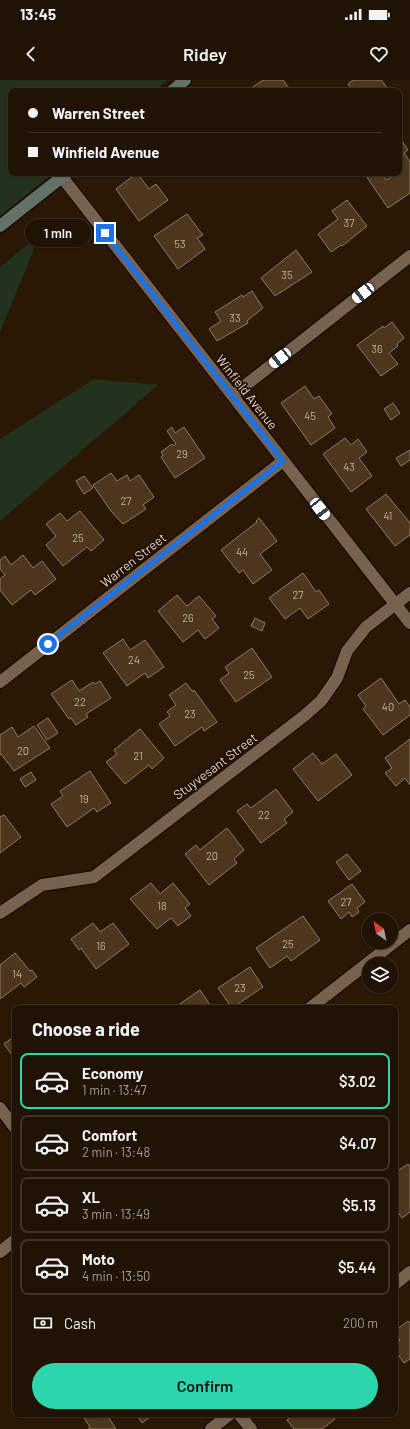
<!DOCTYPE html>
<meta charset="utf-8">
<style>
body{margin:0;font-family:Barlow,sans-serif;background:#281b0f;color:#f1f3f6;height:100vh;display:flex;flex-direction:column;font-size:15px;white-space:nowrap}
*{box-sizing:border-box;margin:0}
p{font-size:13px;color:#a29e9a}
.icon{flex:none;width:22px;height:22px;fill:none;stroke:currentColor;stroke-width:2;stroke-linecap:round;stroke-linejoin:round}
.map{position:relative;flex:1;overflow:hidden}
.sheet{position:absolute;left:12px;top:925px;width:386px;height:412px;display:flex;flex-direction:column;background:#201205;border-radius:8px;box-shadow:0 1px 3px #0004,0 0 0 1px #3d3227}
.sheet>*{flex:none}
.hud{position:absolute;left:8px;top:8px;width:394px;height:88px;border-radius:8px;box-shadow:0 1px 3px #0004,0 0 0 1px #3d3227;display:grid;align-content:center;height:88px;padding:0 20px;background:#201205}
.needle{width:26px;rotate:327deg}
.buttons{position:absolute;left:362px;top:833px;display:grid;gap:8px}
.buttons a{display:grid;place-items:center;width:36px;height:36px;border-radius:50%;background:#201205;box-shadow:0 1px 3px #0004,0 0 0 1px #3d3227;font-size:20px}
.end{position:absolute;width:18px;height:18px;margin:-9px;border:5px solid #1a73e8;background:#fff;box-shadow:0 0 0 2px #fff}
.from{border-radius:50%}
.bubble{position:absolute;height:28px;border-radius:14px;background:#201205;box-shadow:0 1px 3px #0004,0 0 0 1px #3d3227;font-size:13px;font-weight:600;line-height:28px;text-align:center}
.car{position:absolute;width:12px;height:24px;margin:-12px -6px;border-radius:5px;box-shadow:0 0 3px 1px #0007;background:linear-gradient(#fff 24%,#345 0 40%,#fff 0 76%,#345 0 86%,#fff 0)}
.hud b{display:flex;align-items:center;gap:14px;height:38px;font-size:15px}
.hud b+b{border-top:1px solid #3d3227}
.hud i{width:10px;height:10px;background:#f1f3f6}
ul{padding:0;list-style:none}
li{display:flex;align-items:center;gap:12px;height:56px;margin:0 8px 6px;padding:0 12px;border:2px solid #3d3227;border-radius:8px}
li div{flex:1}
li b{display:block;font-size:15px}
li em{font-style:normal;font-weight:600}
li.current{border-color:#2cd5ab}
li>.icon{width:36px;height:36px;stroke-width:1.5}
h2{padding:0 20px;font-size:18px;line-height:48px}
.pay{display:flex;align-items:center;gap:10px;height:44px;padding:0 20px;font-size:15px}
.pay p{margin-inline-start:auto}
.primary-button{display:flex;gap:8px;margin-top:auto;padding:8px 20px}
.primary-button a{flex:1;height:46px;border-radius:24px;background:#2cd5ab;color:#111;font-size:16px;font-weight:600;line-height:46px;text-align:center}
.status{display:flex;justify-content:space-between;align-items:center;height:28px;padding:0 20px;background:#201205;direction:ltr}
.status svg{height:11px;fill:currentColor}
header{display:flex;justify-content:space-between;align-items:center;height:52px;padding:0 20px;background:#201205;font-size:18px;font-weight:600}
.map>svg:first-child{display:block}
.green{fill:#23321c}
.building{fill:#4c371e;stroke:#8d7963}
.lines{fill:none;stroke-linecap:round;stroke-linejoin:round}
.street-casing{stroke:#110400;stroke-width:14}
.secondary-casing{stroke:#110400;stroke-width:14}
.street{stroke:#77614f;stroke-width:12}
.secondary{stroke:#637266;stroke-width:12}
.route{stroke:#1a73e8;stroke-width:5}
.labels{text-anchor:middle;stroke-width:3.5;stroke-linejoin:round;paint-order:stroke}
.number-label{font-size:11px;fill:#bcae9f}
.street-label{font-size:13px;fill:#e2d5ca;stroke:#200f01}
</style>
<div class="status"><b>13:45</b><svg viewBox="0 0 49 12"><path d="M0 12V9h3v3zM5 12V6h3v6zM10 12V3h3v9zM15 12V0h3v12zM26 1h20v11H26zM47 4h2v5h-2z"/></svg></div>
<header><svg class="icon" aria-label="back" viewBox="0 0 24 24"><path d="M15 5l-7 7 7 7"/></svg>Ridey<svg class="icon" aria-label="heart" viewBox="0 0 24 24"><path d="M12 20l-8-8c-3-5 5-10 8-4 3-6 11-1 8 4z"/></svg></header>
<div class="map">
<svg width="410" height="1349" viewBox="0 0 410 1349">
<rect width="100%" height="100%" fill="#2a1807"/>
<g class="green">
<polygon points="0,0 168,0 154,11 11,11 11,93 53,93 0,136"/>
<polygon points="36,158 32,174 0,252 0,187"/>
<polygon points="94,299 158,305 0,441 0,359"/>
</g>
<g class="building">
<polygon points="263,0 283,0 291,11 247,11"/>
<polygon points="353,0 381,0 390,11 345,11 350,7 348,4"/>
<polygon points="400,58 408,70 404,73 410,82 410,113 388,128 364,93 381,93 386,100 394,95 392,93 399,93"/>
<polygon points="137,93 149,109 156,104 168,120 139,141 116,109"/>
<polygon points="347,120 367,146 342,166 341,165 331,172 318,154 338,139 332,131"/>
<polygon points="187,134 203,155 197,158 205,169 178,189 154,156"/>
<polygon points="296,170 312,192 275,216 261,198"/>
<polygon points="252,211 263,228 247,241 248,243 217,261 209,249 221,241 215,232 242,215 243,217"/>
<polygon points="392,242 404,258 397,264 398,266 389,273 398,284 381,296 357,265 383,246 384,248"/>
<polygon points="305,306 314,319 319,316 332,334 328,337 335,348 311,365 281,323"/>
<polygon points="393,323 400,333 391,340 384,329"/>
<polygon points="172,347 175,353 184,347 205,378 175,398 161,377 163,375 161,372 172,364 174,366 176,364 167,351"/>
<polygon points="345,358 351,365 358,359 367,372 359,378 372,396 351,412 323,374"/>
<polygon points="410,370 410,380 401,386 396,378"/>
<polygon points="111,393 117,401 127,395 130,401 139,395 154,417 143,425 146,429 123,444 111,431 93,405"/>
<polygon points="84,396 93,408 84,414 76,401"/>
<polygon points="386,414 410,443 410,455 395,466 366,429"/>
<polygon points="80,431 104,460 91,471 87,467 63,486 46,465 56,456 46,444 60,433 67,441"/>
<polygon points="259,438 277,461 260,474 272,490 253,504 243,490 239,493 221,470 257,442 256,441"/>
<polygon points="23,475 33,488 42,481 56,499 35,515 31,510 12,525 0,510 0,499 5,495 0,489 0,480 5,476 11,485"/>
<polygon points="303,493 316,512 319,510 329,524 308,539 300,528 285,539 269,518"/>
<polygon points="177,515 187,526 199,516 216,536 212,539 219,548 205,559 198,550 183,562 158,531"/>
<polygon points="255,538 265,543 262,551 251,546"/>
<polygon points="123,559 130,570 145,560 164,587 148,598 145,593 127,606 103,573"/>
<polygon points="252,568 272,597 236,622 220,600 229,593 225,587"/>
<polygon points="381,598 399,624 405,620 410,627 410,635 383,655 363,629 366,626 358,615"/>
<polygon points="72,600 79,611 93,602 95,604 100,601 111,618 86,634 88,637 76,645 71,638 69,639 51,614"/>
<polygon points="186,603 193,612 194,610 217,642 204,651 202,647 175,666 159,644 170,636 167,632 176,625 169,615"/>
<polygon points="48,638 58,653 47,660 37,645"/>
<polygon points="34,646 50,668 14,691 1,674 0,675 0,655 12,647 18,657"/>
<polygon points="140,649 164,678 152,689 149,685 125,704 106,682 117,674 114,670"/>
<polygon points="410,659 410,705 405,698 396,706 385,693 392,688 385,678"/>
<polygon points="313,673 322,684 336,674 352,695 318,721 293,689"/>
<polygon points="90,691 111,723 97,732 94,728 67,747 51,724 63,716 60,711"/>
<polygon points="31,692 36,700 25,707 20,699"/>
<polygon points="276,709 293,732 284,739 287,743 261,763 237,731 247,724 251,728"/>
<polygon points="4,735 21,757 0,773 0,737"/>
<polygon points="227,748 244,770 234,779 237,783 209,805 185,774 196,765 200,770"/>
<polygon points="347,774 361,791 349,800 336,782"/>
<polygon points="151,803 160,814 173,803 190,824 185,828 191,836 178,846 171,838 157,849 130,819"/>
<polygon points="352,804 365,822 357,828 359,832 352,837 349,832 341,839 328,821"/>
<polygon points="303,836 320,860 291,881 287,876 270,888 256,868"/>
<polygon points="93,843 100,852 113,843 129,864 96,889 81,868 79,870 71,859"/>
<polygon points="15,873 30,891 32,890 37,897 24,907 21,903 0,919 0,885"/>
<polygon points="250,887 263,907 232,928 218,908"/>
<polygon points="200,910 212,928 174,928"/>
<polygon points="384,924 387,928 379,928"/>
<polygon points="395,939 399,944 395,947"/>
<polygon points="15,956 15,979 4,964"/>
<polygon points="408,1084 410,1087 410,1132 402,1138 395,1128 395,1113 398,1111 395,1106 395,1093"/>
<polygon points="408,1241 410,1243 410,1279 404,1283 395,1270 395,1264 400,1260 395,1254 395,1251"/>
<polygon points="85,1334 100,1334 103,1338 107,1335 116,1349 88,1349 90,1347 83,1336"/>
<polygon points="136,1334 154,1334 142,1343"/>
<polygon points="295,1334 336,1334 334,1336 335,1339 322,1349 294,1349 287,1340"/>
</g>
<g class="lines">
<g class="street-casing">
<g id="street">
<polyline points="62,97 410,543"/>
<polyline points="233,315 410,176"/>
<polyline points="0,602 283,381"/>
<polyline points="0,833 42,805 94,797 304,636 321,621 337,598 347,571 366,547 410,513"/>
<polyline points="310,928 410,850"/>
<polyline points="0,1028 15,1048"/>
<polyline points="0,1172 15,1160"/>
<polyline points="395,1204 410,1192"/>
<polyline points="239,1334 251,1349"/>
<polyline points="211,1349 230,1334"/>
</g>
</g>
<g class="secondary-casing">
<g id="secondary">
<polyline points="172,11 185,0"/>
<polyline points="0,146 67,93"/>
</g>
</g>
<use href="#street" class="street"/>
<use href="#secondary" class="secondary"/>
</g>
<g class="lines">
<polyline class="route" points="48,564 283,381 105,153"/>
</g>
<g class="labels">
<g class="number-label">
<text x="349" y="147">37</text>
<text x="180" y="168">53</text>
<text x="287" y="199">35</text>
<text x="235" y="242">33</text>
<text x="377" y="273">36</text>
<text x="310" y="340">45</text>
<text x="182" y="378">29</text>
<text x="349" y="391">43</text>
<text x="126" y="425">27</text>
<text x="388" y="440">41</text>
<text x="78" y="462">25</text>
<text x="242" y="476">44</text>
<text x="298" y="519">27</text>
<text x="188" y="542">26</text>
<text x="134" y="584">24</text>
<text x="249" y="599">25</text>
<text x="80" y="626">22</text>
<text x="388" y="631">40</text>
<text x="190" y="638">23</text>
<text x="23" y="675">20</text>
<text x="138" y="680">21</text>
<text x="84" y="723">19</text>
<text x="264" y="739">22</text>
<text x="212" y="780">20</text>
<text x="346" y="826">27</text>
<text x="162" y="830">18</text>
<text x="288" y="868">25</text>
<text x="101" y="870">16</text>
<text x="17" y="898">14</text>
<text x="240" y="912">23</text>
</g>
<g class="street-label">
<text transform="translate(247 312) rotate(52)" y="5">Winfield Avenue</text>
<text transform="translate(133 480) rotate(-38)" y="5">Warren Street</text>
<text transform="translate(215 686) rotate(-37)" y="5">Stuyvesant Street</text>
</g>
</g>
</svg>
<div class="buttons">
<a><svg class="needle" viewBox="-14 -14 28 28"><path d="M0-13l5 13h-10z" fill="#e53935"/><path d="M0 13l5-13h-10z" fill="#a29e9a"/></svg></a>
<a><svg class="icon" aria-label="layers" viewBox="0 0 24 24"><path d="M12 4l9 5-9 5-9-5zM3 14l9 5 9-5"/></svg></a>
</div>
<i class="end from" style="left:48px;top:564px"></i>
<i class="end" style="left:105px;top:153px"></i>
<div class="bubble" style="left:25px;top:139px;width:66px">1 min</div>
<i class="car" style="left:363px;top:213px;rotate:232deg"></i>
<i class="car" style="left:280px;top:278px;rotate:232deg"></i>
<i class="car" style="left:320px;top:429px;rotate:142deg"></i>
<div class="hud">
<b><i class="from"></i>Warren Street</b>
<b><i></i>Winfield Avenue</b>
</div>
<section class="sheet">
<h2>Choose a ride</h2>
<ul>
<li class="current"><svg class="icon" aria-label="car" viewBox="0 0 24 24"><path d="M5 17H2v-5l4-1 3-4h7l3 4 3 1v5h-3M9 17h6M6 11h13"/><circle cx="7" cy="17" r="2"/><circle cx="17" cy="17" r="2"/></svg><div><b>Economy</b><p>1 min · 13:47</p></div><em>$3.02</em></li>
<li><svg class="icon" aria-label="car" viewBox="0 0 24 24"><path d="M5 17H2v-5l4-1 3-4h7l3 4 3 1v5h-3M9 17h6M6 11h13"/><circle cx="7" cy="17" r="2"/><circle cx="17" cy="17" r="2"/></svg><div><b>Comfort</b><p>2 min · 13:48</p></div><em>$4.07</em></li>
<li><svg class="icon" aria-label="car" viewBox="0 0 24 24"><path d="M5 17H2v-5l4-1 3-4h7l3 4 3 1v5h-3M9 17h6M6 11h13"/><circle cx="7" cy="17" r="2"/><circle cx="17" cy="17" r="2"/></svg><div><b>XL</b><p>3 min · 13:49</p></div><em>$5.13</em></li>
<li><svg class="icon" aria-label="car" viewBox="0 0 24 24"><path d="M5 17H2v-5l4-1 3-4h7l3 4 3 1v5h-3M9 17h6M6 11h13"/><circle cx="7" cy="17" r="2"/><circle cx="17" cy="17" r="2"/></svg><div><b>Moto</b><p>4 min · 13:50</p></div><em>$5.44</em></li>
</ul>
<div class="pay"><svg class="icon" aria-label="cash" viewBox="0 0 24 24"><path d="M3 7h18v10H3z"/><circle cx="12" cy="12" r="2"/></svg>Cash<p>200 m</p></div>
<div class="primary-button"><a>Confirm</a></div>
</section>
</div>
